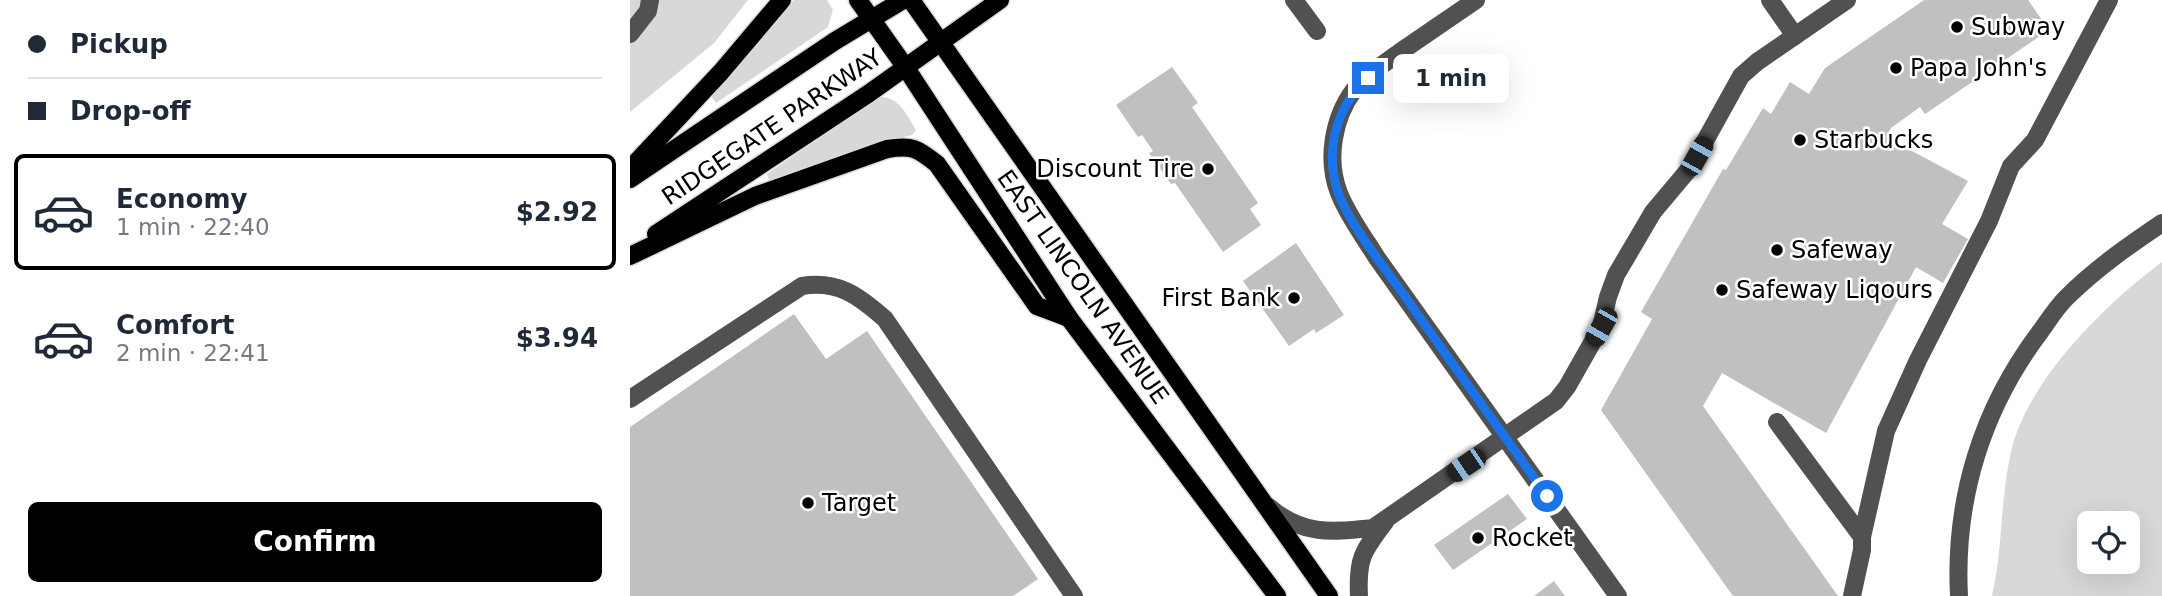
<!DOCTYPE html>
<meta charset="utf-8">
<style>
body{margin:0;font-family:"DejaVu Sans",sans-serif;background:#f2f2f3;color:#1f2937;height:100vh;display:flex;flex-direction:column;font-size:26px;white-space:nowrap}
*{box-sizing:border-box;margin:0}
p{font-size:23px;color:#747a83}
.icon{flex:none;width:38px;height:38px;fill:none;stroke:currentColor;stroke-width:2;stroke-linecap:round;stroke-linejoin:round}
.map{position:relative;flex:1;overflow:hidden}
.details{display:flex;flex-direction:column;background:#fff;width:630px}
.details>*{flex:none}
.guide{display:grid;align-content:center;height:154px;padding:0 28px;background:#fff}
.buttons{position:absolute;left:1447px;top:511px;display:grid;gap:14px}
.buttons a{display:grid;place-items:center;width:63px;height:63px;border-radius:10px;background:#fff;box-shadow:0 7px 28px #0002;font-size:35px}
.end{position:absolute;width:32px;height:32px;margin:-16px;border:9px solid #1a73e8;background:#fff;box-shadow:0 0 0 4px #fff}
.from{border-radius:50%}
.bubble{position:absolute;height:49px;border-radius:10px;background:#fff;box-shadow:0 7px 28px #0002;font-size:23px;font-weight:600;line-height:49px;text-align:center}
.car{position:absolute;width:21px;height:42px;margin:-21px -10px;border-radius:9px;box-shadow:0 0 5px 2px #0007;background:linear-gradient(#222 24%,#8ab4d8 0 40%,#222 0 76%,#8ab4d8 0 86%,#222 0)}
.guide b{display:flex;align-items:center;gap:24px;height:66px;font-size:26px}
.guide b+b{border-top:2px solid #e0e1e3}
.guide i{width:18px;height:18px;background:#1f2937}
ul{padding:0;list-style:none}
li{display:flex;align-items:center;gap:21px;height:116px;margin:0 14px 10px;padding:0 14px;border:4px solid transparent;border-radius:10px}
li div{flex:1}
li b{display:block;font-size:26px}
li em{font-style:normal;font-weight:600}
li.current{border-color:#000}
li>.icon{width:63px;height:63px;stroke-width:1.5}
.button{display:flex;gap:14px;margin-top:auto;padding:14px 28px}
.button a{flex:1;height:80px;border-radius:10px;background:#000;color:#fff;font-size:28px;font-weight:600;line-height:80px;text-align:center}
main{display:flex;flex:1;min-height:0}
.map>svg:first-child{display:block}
.green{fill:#d8d8d8;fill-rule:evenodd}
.building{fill:#c0c0c0}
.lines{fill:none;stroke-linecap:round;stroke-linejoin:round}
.major-casing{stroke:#dbdbdb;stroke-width:21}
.minor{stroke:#515151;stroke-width:18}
.major{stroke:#000;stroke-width:18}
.route{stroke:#1a73e8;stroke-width:9}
.poi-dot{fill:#000;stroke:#fff;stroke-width:2.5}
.labels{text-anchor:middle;stroke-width:5;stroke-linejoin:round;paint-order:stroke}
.poi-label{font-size:24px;fill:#000;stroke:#fff;text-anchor:start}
.street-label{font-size:24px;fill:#000;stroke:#fff}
</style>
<main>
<section class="details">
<div class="guide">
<b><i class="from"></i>Pickup</b>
<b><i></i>Drop-off</b>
</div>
<ul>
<li class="current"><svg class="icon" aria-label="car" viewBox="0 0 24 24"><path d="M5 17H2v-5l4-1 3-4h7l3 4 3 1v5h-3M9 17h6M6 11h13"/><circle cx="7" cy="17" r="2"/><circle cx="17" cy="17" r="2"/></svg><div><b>Economy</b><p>1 min · 22:40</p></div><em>$2.92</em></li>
<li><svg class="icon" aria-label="car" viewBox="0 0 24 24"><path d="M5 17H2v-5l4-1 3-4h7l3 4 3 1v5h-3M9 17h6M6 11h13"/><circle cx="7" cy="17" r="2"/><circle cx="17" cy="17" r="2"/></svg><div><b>Comfort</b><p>2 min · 22:41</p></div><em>$3.94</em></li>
</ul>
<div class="button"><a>Confirm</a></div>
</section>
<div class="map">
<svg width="1532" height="596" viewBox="0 0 1532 596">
<rect width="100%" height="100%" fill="#fff"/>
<g class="green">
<polygon points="0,0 118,0 84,43 0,112"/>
<polygon points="164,0 197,0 203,10 198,27 86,103 81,96"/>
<path d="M249,97c20,-1 28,18 37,33l-4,5 -33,8 -109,39 -3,-8z"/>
<path d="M1532,262v334h-170c11,-47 8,-96 19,-144 16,-71 94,-148 151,-190zM1460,523h38v39h-38z"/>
</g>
<g class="building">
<polygon points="1294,0 1398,0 1419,30 1295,114 1290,107 1261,128 1256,137 1338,181 1312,224 1338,239 1313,283 1286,267 1196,433 1092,373 1073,406 1208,596 1103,596 971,410 1022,319 1011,312 1093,169 1096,170 1133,108 1141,114 1160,82 1179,94 1195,68"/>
<polygon points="542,67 568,103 562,107 628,203 620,209 631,225 593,252 545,183 541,184 519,153 523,151 512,135 508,137 486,105"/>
<polygon points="666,243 714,315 686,333 684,329 659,346 613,281"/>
<polygon points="164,314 196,359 237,331 408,579 383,596 0,596 0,427"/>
<polygon points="878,494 897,519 823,570 804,545"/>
<polygon points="924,581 935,596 904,596"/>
</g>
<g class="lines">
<g class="major-casing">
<g id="major">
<polyline points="228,0 276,68 439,318 647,596"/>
<polyline points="281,0 699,596"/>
<polyline points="0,169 91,72 152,0"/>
<polyline points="0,179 205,41 273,0"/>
<polyline points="26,234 238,94 370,0"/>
<path d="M0,256l125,-60 132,-47c25,-4 30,-1 50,15l100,142 32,12"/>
</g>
</g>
<g class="minor">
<polyline points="664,0 687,31"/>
<path d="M846,0c-25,17 -51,35 -76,52 -15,11 -34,23 -46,38 -21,28 -28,70 -15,103 9,23 25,44 38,65l241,338"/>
<polyline points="1140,0 1165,36"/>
<polyline points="0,34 18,11 20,0"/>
<path d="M0,399l172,-113c36,-6 57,10 83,33l189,277"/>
<polyline points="1147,422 1232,537 1232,550 1222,596"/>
<path d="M639,507c34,29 63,25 104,21l183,-127 11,-14 34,-60 7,-30 8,-22 37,-63 37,-44 51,-92 16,-14 90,-62"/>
<polyline points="1232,537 1256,431 1288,360 1359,221 1381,166 1405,140 1479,0"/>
<path d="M729,596c-2,-38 4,-45 26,-74"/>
<path d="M1329,596c-5,-97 23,-187 81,-264 8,-11 16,-24 26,-34 29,-29 62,-52 96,-75"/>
</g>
<use href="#major" class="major"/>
</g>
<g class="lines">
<path class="route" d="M738,78c-31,28 -43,70 -31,111 10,32 45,75 65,103 48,69 97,136 145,204"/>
</g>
<g class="poi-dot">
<circle cx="1327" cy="27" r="7"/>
<circle cx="1266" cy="68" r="7"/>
<circle cx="1170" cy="140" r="7"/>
<circle cx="578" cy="169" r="7"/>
<circle cx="1147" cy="250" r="7"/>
<circle cx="1092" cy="290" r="7"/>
<circle cx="664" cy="298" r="7"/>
<circle cx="178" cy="503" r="7"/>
<circle cx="848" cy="538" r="7"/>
</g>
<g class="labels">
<g class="poi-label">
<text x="1341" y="35">Subway</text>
<text x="1280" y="76">Papa John's</text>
<text x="1184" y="148">Starbucks</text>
<text x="564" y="177" text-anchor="end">Discount Tire</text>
<text x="1161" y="258">Safeway</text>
<text x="1106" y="298">Safeway Liqours</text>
<text x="650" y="306" text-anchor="end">First Bank</text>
<text x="192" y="511">Target</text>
<text x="862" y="546">Rocket</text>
</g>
<g class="street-label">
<text transform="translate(142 127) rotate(-34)" y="8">RIDGEGATE PARKWAY</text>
<text transform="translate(453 287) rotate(55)" y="8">EAST LINCOLN AVENUE</text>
</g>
</g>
</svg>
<div class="buttons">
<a><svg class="icon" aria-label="locate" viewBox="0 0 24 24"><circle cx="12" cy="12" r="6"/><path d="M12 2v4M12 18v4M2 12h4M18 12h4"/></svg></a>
</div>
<i class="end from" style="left:917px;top:496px"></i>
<i class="end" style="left:738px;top:78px"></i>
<div class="bubble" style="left:763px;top:54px;width:116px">1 min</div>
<i class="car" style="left:1067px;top:156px;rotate:29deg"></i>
<i class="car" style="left:971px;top:327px;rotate:210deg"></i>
<i class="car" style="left:836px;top:465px;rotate:236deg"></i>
</div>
</main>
